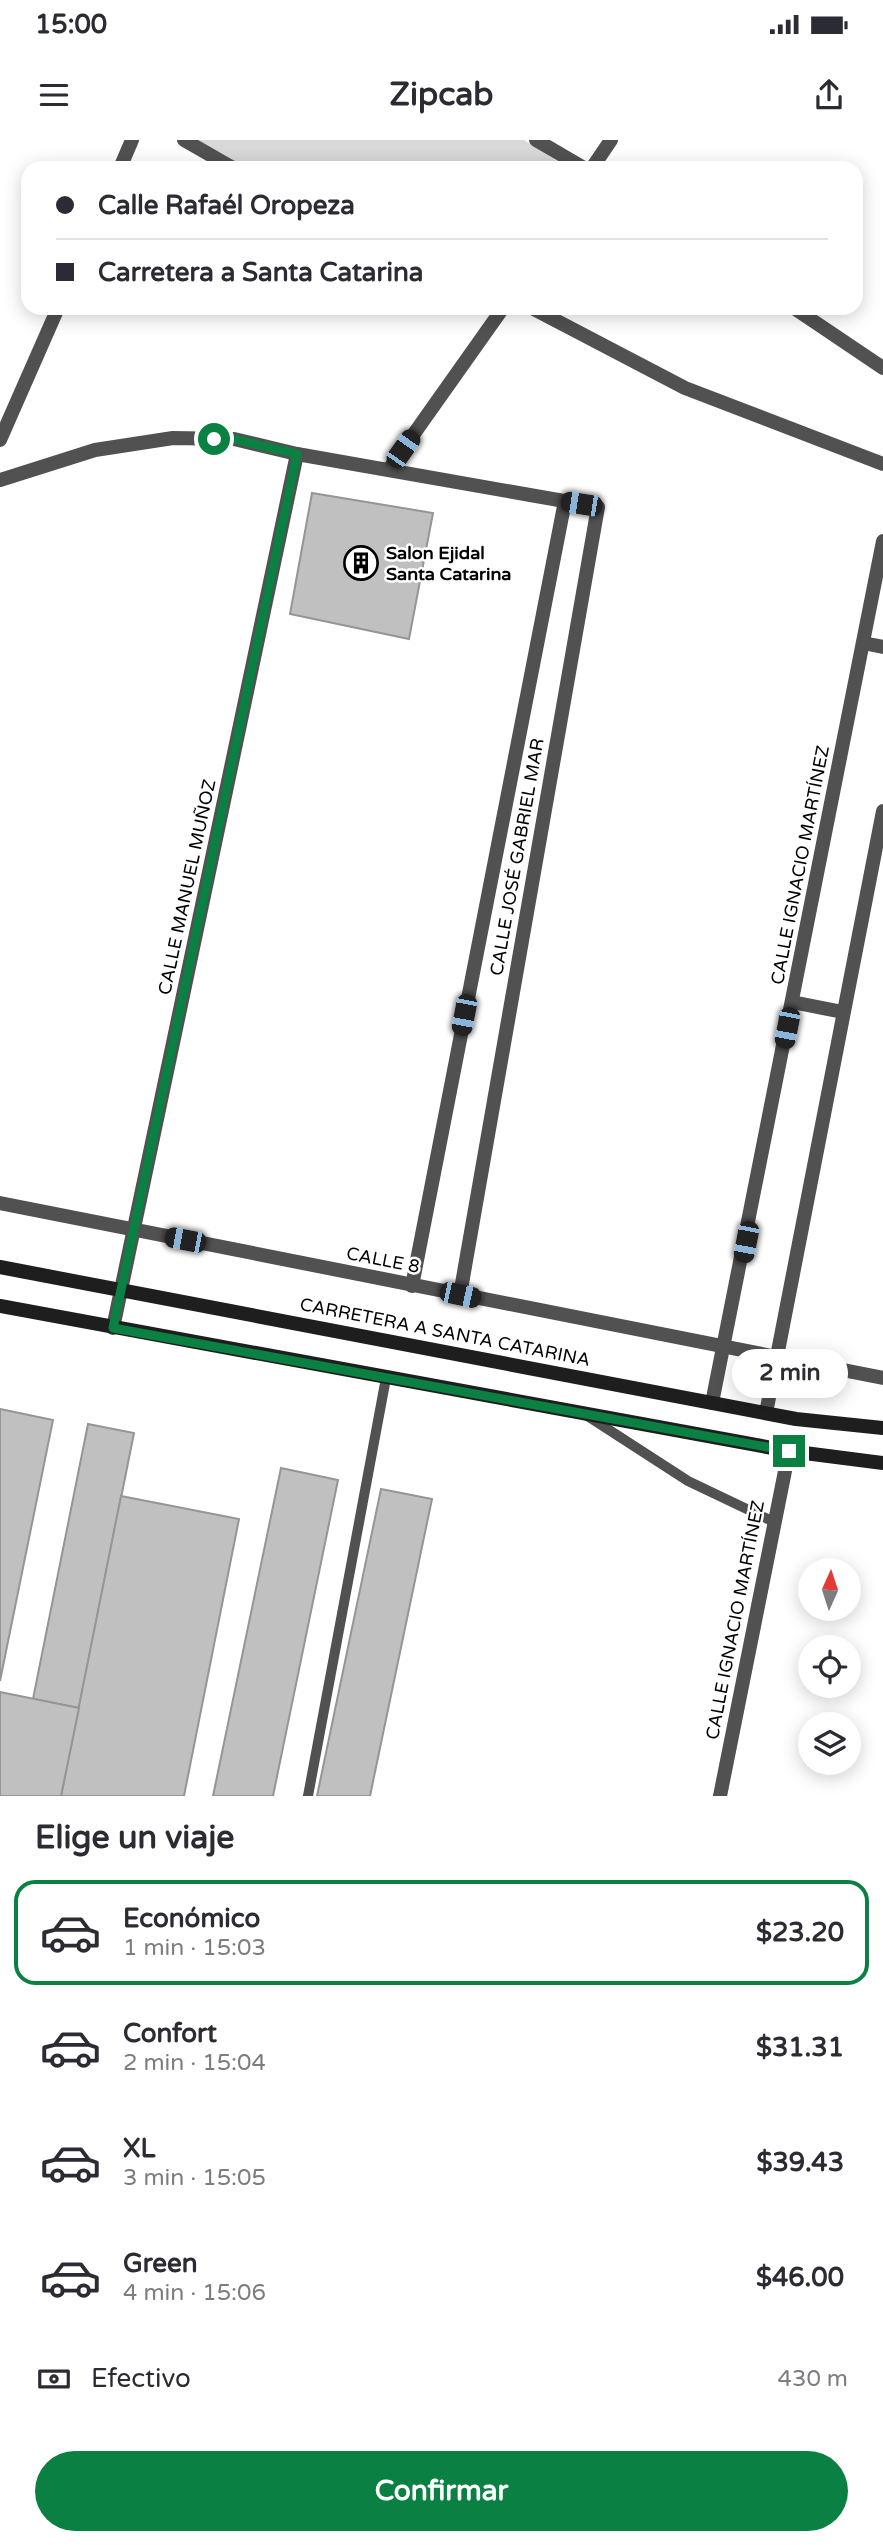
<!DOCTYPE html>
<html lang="es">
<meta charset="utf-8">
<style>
body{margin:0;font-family:"Varela Round",sans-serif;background:#f2f2f3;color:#2b2b33;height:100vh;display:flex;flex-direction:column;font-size:26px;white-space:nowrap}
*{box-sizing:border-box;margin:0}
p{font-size:23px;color:#7c7c81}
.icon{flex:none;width:38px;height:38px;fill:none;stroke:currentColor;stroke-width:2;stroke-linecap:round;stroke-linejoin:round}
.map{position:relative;height:1656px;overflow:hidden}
.drawer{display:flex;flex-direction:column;background:#fff;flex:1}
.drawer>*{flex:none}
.banner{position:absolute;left:21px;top:21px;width:842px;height:154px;border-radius:21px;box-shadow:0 4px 18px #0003;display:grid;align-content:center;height:154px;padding:0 35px;background:#fff}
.needle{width:46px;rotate:3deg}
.tools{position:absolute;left:798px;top:1418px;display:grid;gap:14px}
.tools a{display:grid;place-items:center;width:63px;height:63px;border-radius:50%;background:#fff;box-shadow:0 4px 18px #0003;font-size:35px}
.end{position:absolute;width:32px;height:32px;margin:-16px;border:9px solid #0b8043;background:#fff;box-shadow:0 0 0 4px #fff}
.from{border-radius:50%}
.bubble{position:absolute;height:49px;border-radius:24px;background:#fff;box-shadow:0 4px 18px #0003;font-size:23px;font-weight:700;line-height:49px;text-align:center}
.car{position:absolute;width:21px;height:42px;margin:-21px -10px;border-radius:9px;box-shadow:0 0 5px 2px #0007;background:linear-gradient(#222 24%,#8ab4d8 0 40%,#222 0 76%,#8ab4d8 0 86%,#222 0)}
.banner b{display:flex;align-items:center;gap:24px;height:66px;font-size:26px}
.banner b+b{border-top:2px solid #e1e1e2}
.banner i{width:18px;height:18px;background:#2b2b33}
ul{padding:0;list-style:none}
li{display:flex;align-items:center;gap:21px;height:105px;margin:0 14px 10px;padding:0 21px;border:4px solid transparent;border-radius:21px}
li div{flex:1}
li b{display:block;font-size:26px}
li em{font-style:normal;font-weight:700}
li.on{border-color:#0b8043}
li>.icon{width:63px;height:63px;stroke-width:1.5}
h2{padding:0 35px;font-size:32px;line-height:84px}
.pay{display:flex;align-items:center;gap:18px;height:77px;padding:0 35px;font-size:26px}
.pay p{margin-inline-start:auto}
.cta{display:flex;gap:14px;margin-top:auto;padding:14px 35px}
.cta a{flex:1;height:80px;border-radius:42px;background:#0b8043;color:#fff;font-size:28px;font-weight:700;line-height:80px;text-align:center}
.status{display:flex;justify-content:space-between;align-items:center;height:49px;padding:0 35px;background:#fff;direction:ltr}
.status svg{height:19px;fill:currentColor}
header{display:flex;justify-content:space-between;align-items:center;height:91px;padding:0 35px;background:#fff;font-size:32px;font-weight:700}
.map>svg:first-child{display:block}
.green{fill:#d8d8d8}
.building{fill:#c0c0c0;stroke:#959595;stroke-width:2}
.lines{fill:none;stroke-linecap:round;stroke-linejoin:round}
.lane{stroke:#515151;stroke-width:10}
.street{stroke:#515151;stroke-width:14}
.secondary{stroke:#1e1e1e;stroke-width:14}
.route{stroke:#0b8043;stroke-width:9}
.labels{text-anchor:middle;stroke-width:5;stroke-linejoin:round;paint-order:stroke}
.poi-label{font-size:18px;font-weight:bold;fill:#000;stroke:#fff;text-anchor:start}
.street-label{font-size:18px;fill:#000;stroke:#fff}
</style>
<div class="status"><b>15:00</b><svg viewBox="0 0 49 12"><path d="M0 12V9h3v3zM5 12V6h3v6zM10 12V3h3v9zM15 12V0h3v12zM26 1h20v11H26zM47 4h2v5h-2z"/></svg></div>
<header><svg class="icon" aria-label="menu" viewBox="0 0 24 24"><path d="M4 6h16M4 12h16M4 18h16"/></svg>Zipcab<svg class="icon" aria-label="share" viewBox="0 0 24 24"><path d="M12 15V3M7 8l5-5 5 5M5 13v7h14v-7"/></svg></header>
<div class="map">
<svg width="883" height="1656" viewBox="0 0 883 1656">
<rect width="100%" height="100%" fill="#fff"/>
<polygon class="green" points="191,0 524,0 568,28 243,28"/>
<g class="building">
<polygon points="312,353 433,373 409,499 290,474"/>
<polygon points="0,1269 53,1280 0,1541"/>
<polygon points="88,1284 134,1293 79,1568 33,1559"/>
<polygon points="281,1328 338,1340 273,1656 213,1656"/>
<polygon points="381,1349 432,1359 370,1656 317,1656"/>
<polygon points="121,1356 239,1379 184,1656 61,1656"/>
<polygon points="0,1552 79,1568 61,1656 0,1656"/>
</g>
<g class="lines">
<g class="lane">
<polyline points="586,1275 688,1341 774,1382"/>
<polyline points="308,1656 386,1238"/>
</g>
<g class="street">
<polyline points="184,0 233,28"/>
<polyline points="536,0 584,28"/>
<polyline points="120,28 132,0"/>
<polyline points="592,28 611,0"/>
<polyline points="532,168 685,248 883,324"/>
<polyline points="794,168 883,228"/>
<polyline points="0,300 58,168"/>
<polyline points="389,329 503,168"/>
<polyline points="0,340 95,310 173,298 234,299 297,314 598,367 460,1155"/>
<polyline points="863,503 883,507"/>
<polyline points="792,862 843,872"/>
<polyline points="0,1063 883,1238"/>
<polyline points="412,1146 565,361"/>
<polyline points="113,1188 297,314"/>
<polyline points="712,1263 883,401"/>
<polyline points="766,1273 883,671"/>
<polyline points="720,1656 789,1311"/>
</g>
<g class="secondary">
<polyline points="0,1127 796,1279 883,1288"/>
<polyline points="0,1166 789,1311 883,1323"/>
</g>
</g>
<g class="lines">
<polyline class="route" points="214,299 234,299 297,314 113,1188 789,1311"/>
</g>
<defs>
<g id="building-ring" transform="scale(1.75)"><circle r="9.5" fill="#fff" stroke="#000" stroke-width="1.5"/><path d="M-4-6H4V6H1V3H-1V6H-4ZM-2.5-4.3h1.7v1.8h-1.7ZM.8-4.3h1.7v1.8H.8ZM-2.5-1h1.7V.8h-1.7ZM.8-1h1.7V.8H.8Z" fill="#000"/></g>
</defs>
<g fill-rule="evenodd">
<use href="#building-ring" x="361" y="423"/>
</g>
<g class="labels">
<g class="poi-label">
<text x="386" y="419">Salon Ejidal<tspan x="386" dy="21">Santa Catarina</tspan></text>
</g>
<g class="street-label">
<text transform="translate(517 717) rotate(-80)" y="6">CALLE JOSÉ GABRIEL MAR</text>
<text transform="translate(800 725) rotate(-79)" y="6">CALLE IGNACIO MARTÍNEZ</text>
<text transform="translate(187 747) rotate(-78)" y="6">CALLE MANUEL MUÑOZ</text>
<text transform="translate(383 1120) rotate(11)" y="6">CALLE 8</text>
<text transform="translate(445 1192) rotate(11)" y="6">CARRETERA A SANTA CATARINA</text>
<text transform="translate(735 1480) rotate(-79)" y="6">CALLE IGNACIO MARTÍNEZ</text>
</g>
</g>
</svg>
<div class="tools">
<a><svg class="needle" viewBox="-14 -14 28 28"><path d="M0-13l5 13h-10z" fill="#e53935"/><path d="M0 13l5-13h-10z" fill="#7c7c81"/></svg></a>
<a><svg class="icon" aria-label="locate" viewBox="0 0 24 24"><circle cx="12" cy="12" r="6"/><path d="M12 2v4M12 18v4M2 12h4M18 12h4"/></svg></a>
<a><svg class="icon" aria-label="layers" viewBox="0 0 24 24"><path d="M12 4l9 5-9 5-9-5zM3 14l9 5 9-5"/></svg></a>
</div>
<i class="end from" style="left:214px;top:299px"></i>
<i class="end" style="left:789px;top:1311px"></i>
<div class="bubble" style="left:732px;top:1209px;width:116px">2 min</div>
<i class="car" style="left:403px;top:309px;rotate:35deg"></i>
<i class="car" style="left:581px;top:364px;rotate:279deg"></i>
<i class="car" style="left:464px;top:875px;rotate:191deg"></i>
<i class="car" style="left:787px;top:888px;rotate:191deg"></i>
<i class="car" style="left:185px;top:1100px;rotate:281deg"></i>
<i class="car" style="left:746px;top:1102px;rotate:191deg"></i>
<i class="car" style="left:460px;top:1155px;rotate:102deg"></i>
<div class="banner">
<b><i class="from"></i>Calle Rafaél Oropeza</b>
<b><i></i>Carretera a Santa Catarina</b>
</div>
</div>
<section class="drawer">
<h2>Elige un viaje</h2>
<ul>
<li class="on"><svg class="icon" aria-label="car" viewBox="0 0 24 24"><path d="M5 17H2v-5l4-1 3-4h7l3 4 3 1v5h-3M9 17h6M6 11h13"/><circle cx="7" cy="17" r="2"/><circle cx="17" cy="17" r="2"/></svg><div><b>Económico</b><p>1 min · 15:03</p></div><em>$23.20</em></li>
<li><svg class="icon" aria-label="car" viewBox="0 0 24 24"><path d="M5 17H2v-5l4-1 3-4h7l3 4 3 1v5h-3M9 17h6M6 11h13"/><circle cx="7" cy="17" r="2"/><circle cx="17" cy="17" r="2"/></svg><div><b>Confort</b><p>2 min · 15:04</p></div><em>$31.31</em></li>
<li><svg class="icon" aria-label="car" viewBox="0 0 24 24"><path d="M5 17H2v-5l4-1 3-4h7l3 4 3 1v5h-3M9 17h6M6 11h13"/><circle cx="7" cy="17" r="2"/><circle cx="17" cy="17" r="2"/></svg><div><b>XL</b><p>3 min · 15:05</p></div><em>$39.43</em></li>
<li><svg class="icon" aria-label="car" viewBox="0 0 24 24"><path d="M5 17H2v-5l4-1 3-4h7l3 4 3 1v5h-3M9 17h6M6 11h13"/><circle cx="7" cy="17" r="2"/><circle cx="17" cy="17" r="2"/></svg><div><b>Green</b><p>4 min · 15:06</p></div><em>$46.00</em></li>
</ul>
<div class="pay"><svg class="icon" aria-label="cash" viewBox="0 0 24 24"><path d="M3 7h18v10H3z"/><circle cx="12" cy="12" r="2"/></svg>Efectivo<p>430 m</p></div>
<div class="cta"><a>Confirmar</a></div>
</section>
